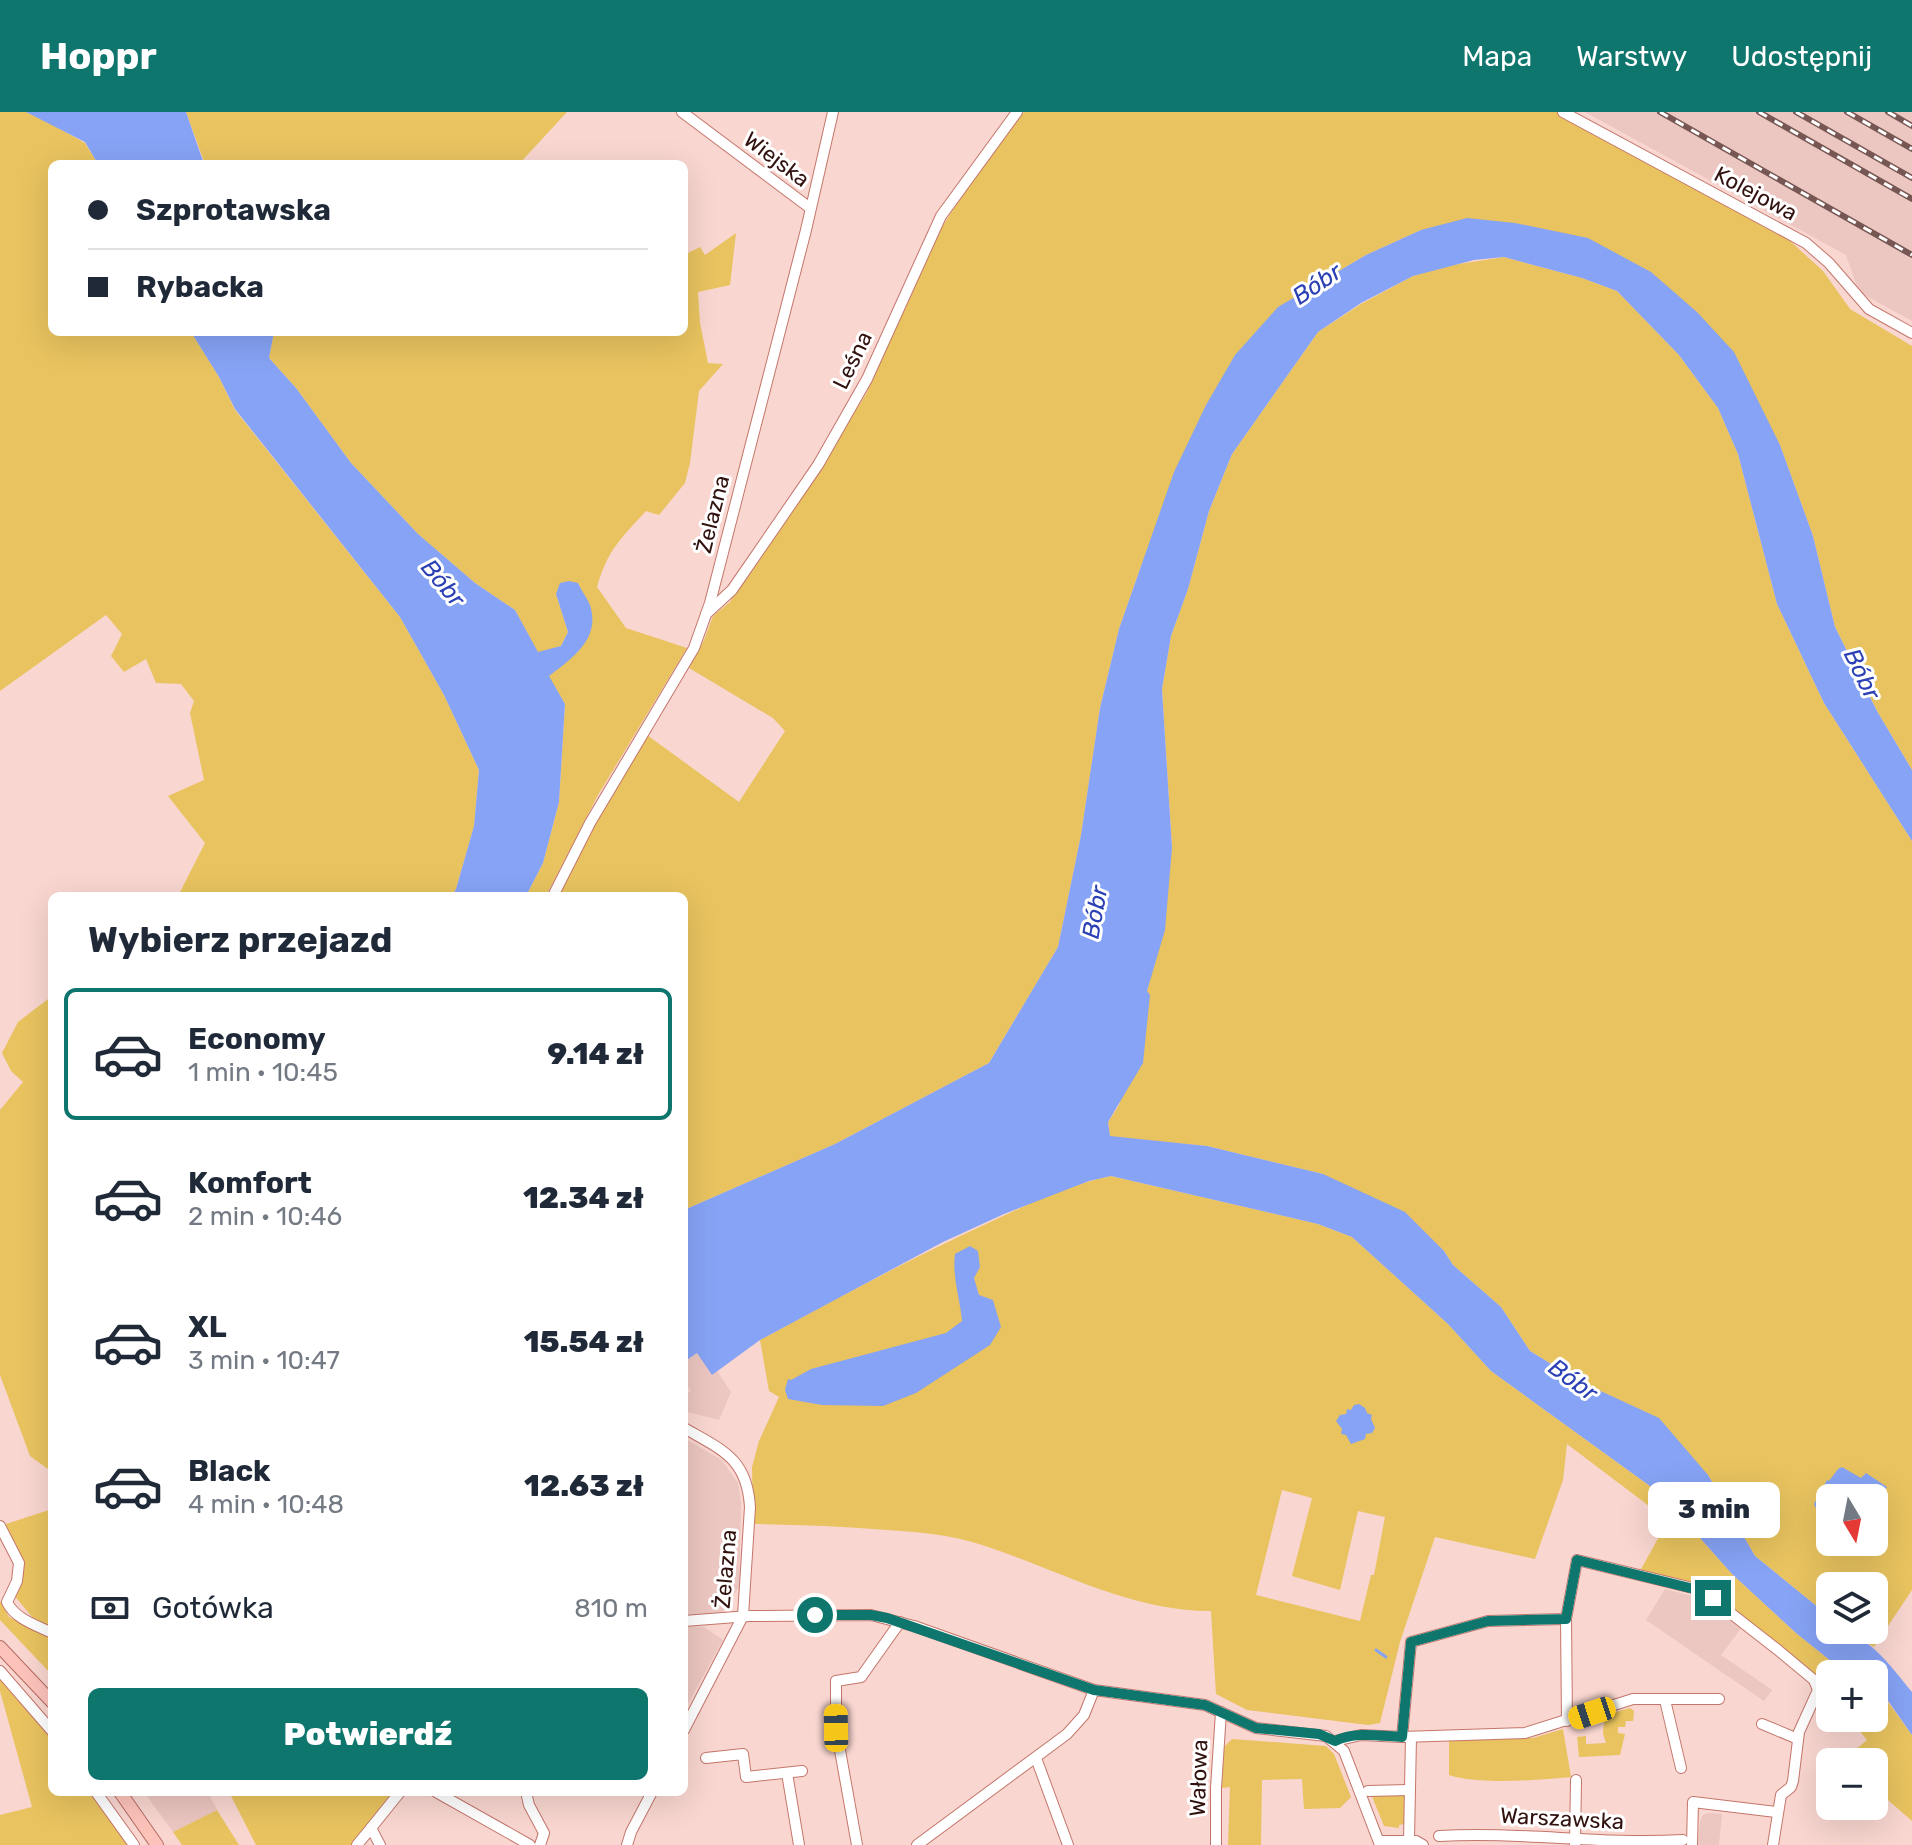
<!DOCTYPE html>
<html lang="pl">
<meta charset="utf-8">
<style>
body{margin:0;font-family:Rubik,sans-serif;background:#f6f6f7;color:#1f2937;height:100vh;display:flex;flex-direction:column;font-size:30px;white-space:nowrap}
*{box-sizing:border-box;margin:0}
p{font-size:26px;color:#747a83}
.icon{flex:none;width:44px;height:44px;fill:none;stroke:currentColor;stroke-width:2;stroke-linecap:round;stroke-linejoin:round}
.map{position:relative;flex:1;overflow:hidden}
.drawer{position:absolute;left:48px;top:780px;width:640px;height:904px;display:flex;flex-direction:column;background:#fff;border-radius:12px;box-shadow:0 8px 32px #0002}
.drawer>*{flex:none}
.guide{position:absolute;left:48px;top:48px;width:640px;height:176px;border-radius:12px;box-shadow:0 8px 32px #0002;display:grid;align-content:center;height:176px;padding:0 40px;background:#fff}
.needle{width:52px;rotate:170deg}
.controls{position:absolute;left:1816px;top:1372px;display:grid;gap:16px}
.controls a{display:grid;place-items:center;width:72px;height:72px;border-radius:12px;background:#fff;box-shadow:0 8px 32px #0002;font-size:40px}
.end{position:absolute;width:36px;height:36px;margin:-18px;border:10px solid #0f766e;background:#fff;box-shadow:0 0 0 4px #fff}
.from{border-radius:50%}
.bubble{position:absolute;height:56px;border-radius:12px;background:#fff;box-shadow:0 8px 32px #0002;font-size:26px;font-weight:800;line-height:56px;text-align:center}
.car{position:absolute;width:24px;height:48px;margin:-24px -12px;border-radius:10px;box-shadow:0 0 6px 2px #0007;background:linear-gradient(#f5c518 24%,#345 0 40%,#f5c518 0 76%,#345 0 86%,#f5c518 0)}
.guide b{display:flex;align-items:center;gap:28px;height:76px;font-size:30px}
.guide b+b{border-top:2px solid #e0e1e3}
.guide i{width:20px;height:20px;background:#1f2937}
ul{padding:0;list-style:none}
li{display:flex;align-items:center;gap:24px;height:132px;margin:0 16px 12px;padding:0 24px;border:4px solid transparent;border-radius:12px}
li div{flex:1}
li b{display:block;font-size:30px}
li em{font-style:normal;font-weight:800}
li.selected{border-color:#0f766e}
li>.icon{width:72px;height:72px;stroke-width:1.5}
h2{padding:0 40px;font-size:36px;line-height:96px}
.pay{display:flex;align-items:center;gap:20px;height:88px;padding:0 40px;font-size:30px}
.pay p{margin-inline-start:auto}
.cta{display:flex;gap:16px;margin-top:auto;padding:16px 40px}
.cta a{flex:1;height:92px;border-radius:12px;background:#0f766e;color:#fff;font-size:32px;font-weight:800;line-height:92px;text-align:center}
header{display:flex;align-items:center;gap:48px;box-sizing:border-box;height:112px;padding:0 40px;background:#0f766e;color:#fff}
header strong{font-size:38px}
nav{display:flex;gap:44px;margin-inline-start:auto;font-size:28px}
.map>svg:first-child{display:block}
.built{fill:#ecc6c0}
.green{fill:#e8c35f;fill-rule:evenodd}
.water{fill:#86a3f5}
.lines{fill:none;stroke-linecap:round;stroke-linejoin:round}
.stream{stroke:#86a3f5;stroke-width:3}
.minor-casing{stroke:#c4766b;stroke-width:12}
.major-casing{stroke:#b46b61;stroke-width:14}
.minor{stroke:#fff;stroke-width:10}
.major{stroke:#fdc3bb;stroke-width:12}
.rail-casing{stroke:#775753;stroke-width:6}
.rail{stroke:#fff;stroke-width:3;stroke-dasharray:9;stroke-linecap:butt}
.route{stroke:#0f766e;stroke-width:10}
.labels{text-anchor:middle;stroke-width:6;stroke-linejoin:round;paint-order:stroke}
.street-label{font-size:22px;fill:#31120f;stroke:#fff}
.water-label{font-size:24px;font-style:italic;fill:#2a40b4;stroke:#fff}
</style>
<header>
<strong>Hoppr</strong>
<nav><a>Mapa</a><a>Warstwy</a><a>Udostępnij</a></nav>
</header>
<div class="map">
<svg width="1912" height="1733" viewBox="0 0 1912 1733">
<rect width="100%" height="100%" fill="#f9d6d0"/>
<g class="built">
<polygon points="1585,0 1912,0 1912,209 1859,180 1846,143"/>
<polygon points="697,1241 712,1262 717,1259 731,1280 719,1308 684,1299 684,1284 691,1279 684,1268 684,1250"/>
<polygon points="684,1326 722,1348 738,1371 741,1391 739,1475 721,1502 684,1503"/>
<polygon points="1665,1477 1707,1488 1742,1515 1721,1543 1772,1578 1764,1589 1646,1508"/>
<polygon points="684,1514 704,1515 723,1528 684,1599"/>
<polygon points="144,1680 208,1680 217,1698 173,1720"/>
<polygon points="1708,1701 1722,1702 1719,1733 1698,1733 1700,1709 1703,1703"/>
</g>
<g class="green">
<polygon points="0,0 26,0 46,9 85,31 98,52 52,52 52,220 191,220 219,265 235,298 400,505 444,583 479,658 474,714 456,777 452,784 178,784 205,731 168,684 204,668 190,601 194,589 181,572 156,571 146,547 124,560 111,544 122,522 106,503 0,579"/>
<polygon points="186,0 567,0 519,52 205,52"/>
<polygon points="1024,0 1558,0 1789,128 1823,159 1850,197 1912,234 1912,658 1877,599 1835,515 1813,424 1780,333 1697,200 1421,118 1366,143 1279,195 1141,454 1119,517 1100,596 1081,723 1058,835 989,951 835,1032 684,1098 684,784 556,784 594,710 647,623 739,690 785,619 773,606 689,556 704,528 713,504 730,490 751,454 803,382 866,282 942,115 964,80"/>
<path d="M736,121l-6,52 -32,7 2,31 8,40 15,1 -24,27 -9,72 -5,20 -26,32 -13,-4c-25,27 -39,40 -49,76l29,41 61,20 -89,147 -52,101h-20l17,-33 16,-61 6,-98 -17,-28 31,-25 3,-59 -4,-9 -22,11 12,38 -7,14 -23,7 -23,-43 -40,-27 -57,-49 -67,-71 -55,-75 -27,-30 5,-26h410v-77l16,-8 5,8z"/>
<path d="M1504,145l78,21 35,13 62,64 39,53 20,46 39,150 47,99 88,138v749l-38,57 -28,-17h28v-44h-44v31l-75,-61 -47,-81 -129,-94 -49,-30 -29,-44 -48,-42 -9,-14 -121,-77 -116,-28 -97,-9 -2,-15 11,-17 32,-130 21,-127 -10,-159 9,-53 17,-47 21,-78 23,-57 86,-122 43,-28 52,-28 33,-10zM1830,1386h44v44h-44z"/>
<polygon points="52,884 52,1360 30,1344 0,1263 0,998 23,970 11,959 2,941 18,910"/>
<path d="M1111,1064l207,48 34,13 96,87 43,47 170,123 71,80 64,59 50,40 -16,1v17l-10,-11 -102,-80 -78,-29 26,-47 -17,-18 -82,-62 -4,36 -28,79 -100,-22 -35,105 -20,81 -12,2 -121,-15 -31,-16 -5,-83c-86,0 -158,-45 -239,-69 -28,-8 -56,-10 -85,-12 -45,-4 -89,-5 -134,-6l-1,-57 7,-26 20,-44 -10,-6 -9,-51c74,-40 148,-80 224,-115 41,-19 82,-40 127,-49zM1282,1378l30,8 -20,78 48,14 18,-79 27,6 -11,58h-3l-11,46 -104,-26z"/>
<polygon points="52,1397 52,1515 33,1506 13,1482 19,1469 3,1413"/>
<polygon points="0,1489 9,1505 52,1526 52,1563 0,1508"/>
<polygon points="0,1565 52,1625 52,1680 92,1680 130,1733 0,1733 0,1703 32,1695 0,1579"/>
<polygon points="1874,1585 1885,1586 1912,1623 1912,1709 1881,1682 1874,1688 1874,1650 1851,1650 1855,1638 1867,1628 1849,1606 1874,1606"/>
<polygon points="1630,1596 1634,1599 1633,1609 1626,1609 1625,1615 1618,1615 1618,1621 1625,1622 1620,1643 1579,1645 1577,1625 1586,1624 1586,1632 1606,1631 1603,1622 1604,1609 1595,1606"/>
<path d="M1563,1617l8,48c-31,3 -94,8 -122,-2v-34l84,-3z"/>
<polygon points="1232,1627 1326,1634 1334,1642 1351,1685 1340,1696 1304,1697 1302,1667 1262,1668 1261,1733 1228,1733 1230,1675 1222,1676 1224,1635"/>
<polygon points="229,1680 394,1680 351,1733 256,1733"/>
<polygon points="1371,1682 1404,1682 1404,1712 1399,1713 1399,1716 1384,1714"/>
<polygon points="217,1698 239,1733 182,1733 173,1720"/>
</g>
<g class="water">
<polygon points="26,0 186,0 204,52 98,52 85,30"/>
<path d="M1467,106l48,5 73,15 63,34 46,40 37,40 46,93 33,91 22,91 42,84 35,59v71l-88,-138 -47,-99 -39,-150 -20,-46 -39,-53 -62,-64 -35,-13 -78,-21 -30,3 -61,16 -52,27 -43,29 -86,122 -23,57 -21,78 -17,47 -9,53 10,159 -7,82 -18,61 3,4 -7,68 -35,59 2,14 97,10 116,28 82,38 39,39 9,14 48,42 29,44 49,30 80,37 49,57 47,81 75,61v13c37,0 60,36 82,62v43l-26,-37 -12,-1v-23h-27l-51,-41 -64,-59 -71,-80 -170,-123 -43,-47 -96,-87 -34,-13 -207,-48 -22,5 -85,33 -61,28 -183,98 -48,35 -15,-22 -13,9v-152l151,-66 154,-81 69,-116 23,-112 19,-127 19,-79 55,-157 32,-67 29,-50 43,-48 88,-52 55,-25z"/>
<path d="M191,220h83l-5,26 27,30 55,75 67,71 57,49 40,27 23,42 23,-6 7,-14 -12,-38 4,-11 9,-2 9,2c3,7 9,15 12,22 11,34 -18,53 -41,71l16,28 -6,98 -16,61 -17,33h-74l4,-7 18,-63 5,-56 -35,-75 -44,-78 -165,-208 -16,-32z"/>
<path d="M970,1134l8,5 2,16 -6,11 5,17 14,5 8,27 -11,18 -74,48 -33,13 -61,-1 -34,-6 -3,-9 3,-11 3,1 20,-11 135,-36 16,-12c-2,-23 -10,-44 -7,-67z"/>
<polygon points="1359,1292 1365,1296 1367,1301 1372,1303 1371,1307 1375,1316 1372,1321 1366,1322 1365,1327 1351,1332 1346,1323 1341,1322 1342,1317 1336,1309 1340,1303 1346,1302 1347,1297 1351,1298 1354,1293"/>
<polygon points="1842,1355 1861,1366 1866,1361 1887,1375 1874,1395 1874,1386 1830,1386 1830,1409 1817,1399 1814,1392 1827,1368 1829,1369 1838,1357"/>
</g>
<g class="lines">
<polyline class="stream" points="1376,1538 1386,1545"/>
<g class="minor-casing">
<g id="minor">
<polyline points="682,0 810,96"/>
<polyline points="1563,0 1806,131 1829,151 1869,197 1912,221"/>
<polyline points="706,502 732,478 818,353 867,267 941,104 1017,0"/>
<polyline points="553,784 590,711 694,536 710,491 806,118 833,0"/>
<path d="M684,1316c38,22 63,30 66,79l-7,109 -59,114"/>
<path d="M0,1414l19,37 -2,18 -10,21c8,17 29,23 45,31"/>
<polyline points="684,1509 749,1504 871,1503 914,1514 1094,1578 1205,1593 1256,1616 1326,1624 1344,1639 1380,1733"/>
<polyline points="0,1559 52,1619"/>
<polyline points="1665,1588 1681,1656"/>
<polyline points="1567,1609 1566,1507 1577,1448 1701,1478 1778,1538 1814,1568 1818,1578 1799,1620 1793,1669 1791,1675 1781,1683 1773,1733"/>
<polyline points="1762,1612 1798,1627"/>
<polyline points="1402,1625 1411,1530 1488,1509 1566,1507"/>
<polyline points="1335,1629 1361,1623 1402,1625 1525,1621 1633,1587 1719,1587"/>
<polyline points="706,1646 743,1642 746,1665 802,1659"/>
<polyline points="1036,1646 1068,1733"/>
<polyline points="787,1661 799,1733"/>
<polyline points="1368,1679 1409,1678"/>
<polyline points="96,1680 134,1733"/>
<polyline points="436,1680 530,1733"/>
<polyline points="526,1680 529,1693 544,1721 540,1733"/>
<path d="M1439,1724c81,-5 162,9 244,4"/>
<polyline points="1409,1728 1411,1625"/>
<polyline points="1379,1729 1416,1729 1423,1733"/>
<polyline points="357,1733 371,1716"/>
<polyline points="380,1733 371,1716 400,1680"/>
<polyline points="627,1733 631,1720 652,1680"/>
<polyline points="857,1733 836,1616 836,1569 861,1565 900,1510"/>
<polyline points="917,1733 1067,1622 1084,1603 1094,1578"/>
<polyline points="1216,1733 1216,1676 1221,1600"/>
<polyline points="1575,1733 1576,1668"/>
<polyline points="1692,1733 1693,1690 1776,1700"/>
</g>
</g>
<g class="major-casing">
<g id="major">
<polyline points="0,1535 52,1590"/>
<polyline points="120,1680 157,1733"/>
</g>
</g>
<use href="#minor" class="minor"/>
<use href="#major" class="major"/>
<g class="rail-casing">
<g id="rail">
<polyline points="1660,0 1912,143"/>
<polyline points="1759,0 1912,87"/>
<polyline points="1796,0 1912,66"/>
<polyline points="1847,0 1912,37"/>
<polyline points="1888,0 1912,14"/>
</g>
</g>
<use href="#rail" class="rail"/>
</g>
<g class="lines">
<path class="route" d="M815,1503h56l16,3 207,72 111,15 51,23 63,6 16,7c20,-10 45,-5 67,-4l9,-95 77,-21 78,-2 11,-59 121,30 15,8"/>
</g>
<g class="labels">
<g class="street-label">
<text transform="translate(777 47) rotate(37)" y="8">Wiejska</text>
<text transform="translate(1756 81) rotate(28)" y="8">Kolejowa</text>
<text transform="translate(852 248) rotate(-64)" y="8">Leśna</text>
<text transform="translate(712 402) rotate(-76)" y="8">Żelazna</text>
<text transform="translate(725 1457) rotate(-85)" y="8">Żelazna</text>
<text transform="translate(1198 1666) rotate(-88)" y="8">Wałowa</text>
<text transform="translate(1562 1706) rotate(3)" y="8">Warszawska</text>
</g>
<g class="water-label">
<text transform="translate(1317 172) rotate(-34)" y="8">Bóbr</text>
<text transform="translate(443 471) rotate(50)" y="8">Bóbr</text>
<text transform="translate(1862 562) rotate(64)" y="8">Bóbr</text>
<text transform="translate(1095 800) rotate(-80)" y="8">Bóbr</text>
<text transform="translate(1573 1268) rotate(36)" y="8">Bóbr</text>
</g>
</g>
</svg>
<div class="controls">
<a><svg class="needle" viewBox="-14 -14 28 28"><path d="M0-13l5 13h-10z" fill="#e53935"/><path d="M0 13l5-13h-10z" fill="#747a83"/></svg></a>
<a><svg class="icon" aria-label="layers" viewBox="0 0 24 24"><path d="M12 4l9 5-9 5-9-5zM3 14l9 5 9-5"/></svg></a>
<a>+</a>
<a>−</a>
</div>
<i class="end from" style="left:815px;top:1503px"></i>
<i class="end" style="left:1713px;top:1486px"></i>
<div class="bubble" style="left:1648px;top:1370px;width:132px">3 min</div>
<i class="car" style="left:1592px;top:1601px;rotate:252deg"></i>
<i class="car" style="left:836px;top:1616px;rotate:359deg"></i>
<div class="guide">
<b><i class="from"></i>Szprotawska</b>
<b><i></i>Rybacka</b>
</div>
<section class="drawer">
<h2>Wybierz przejazd</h2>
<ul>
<li class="selected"><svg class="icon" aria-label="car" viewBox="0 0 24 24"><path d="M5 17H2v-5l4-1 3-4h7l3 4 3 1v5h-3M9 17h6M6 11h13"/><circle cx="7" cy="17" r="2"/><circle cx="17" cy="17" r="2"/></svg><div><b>Economy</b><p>1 min · 10:45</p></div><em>9.14 zł</em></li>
<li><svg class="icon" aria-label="car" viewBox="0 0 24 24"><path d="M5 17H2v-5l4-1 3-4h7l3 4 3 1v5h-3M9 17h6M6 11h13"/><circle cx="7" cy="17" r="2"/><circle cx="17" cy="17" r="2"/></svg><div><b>Komfort</b><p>2 min · 10:46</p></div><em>12.34 zł</em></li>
<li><svg class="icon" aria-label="car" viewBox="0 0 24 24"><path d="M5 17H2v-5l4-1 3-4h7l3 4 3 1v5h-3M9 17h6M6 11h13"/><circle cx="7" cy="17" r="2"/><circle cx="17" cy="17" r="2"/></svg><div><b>XL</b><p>3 min · 10:47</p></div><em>15.54 zł</em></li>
<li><svg class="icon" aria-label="car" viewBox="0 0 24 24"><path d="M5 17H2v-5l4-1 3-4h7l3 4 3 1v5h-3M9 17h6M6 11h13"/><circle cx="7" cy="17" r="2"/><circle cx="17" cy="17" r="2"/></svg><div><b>Black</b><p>4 min · 10:48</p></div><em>12.63 zł</em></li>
</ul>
<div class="pay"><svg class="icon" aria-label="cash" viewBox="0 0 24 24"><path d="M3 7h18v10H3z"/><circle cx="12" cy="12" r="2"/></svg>Gotówka<p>810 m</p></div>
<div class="cta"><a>Potwierdź</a></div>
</section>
</div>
